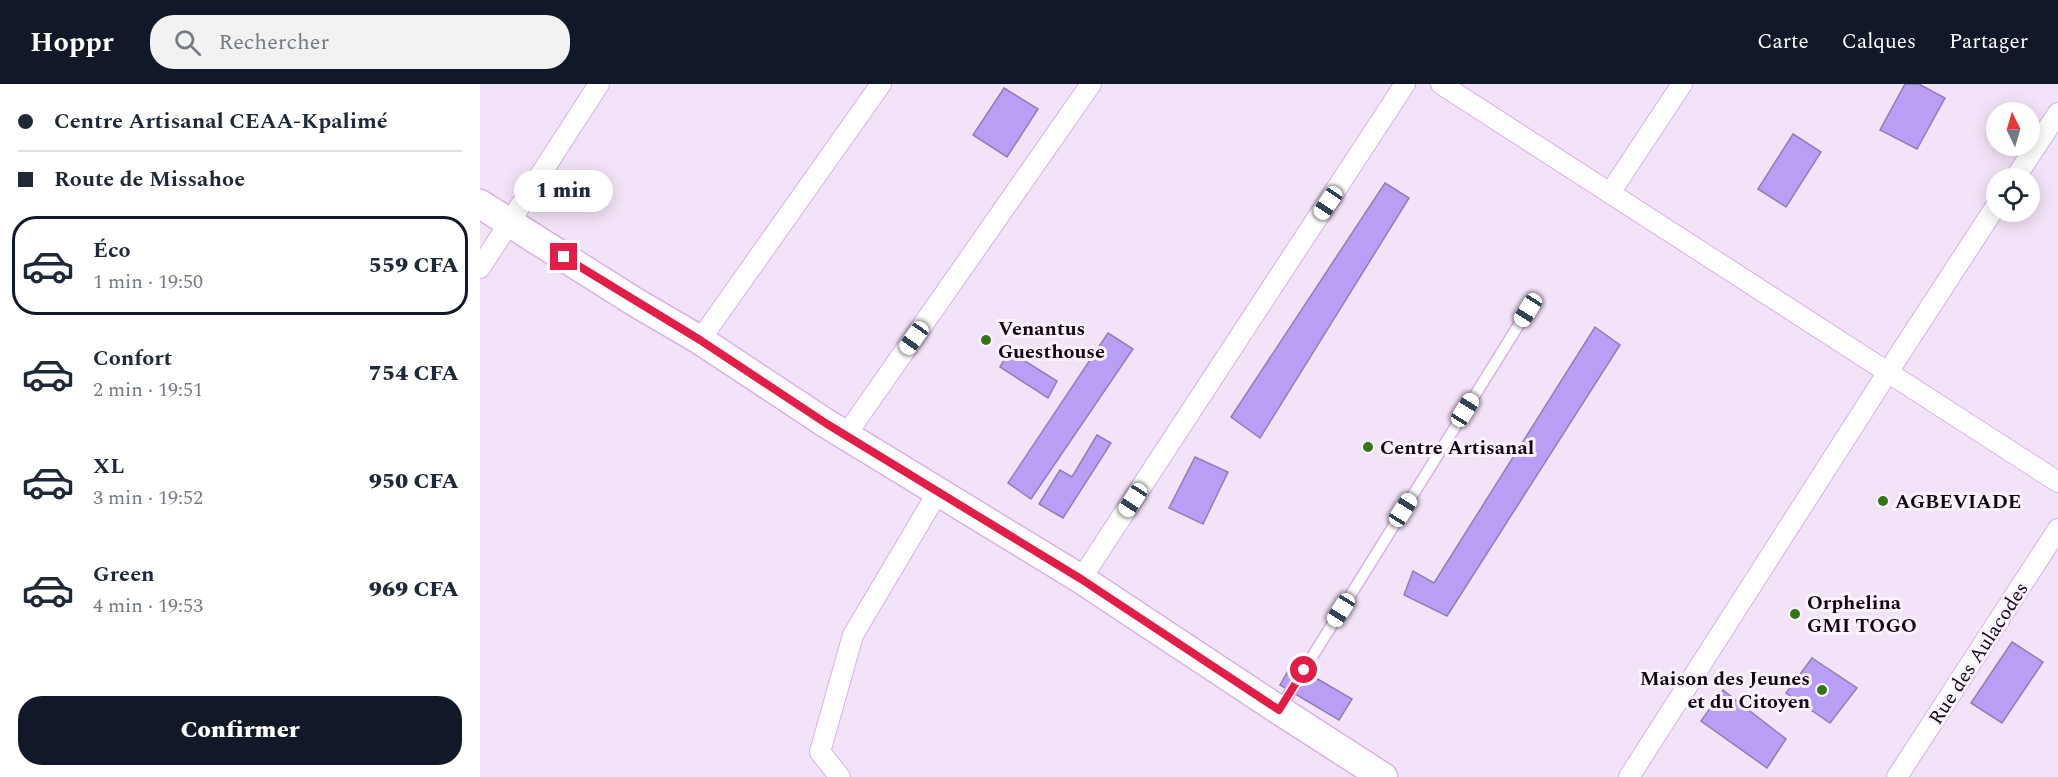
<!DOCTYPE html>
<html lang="fr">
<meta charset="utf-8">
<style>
body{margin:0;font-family:Spectral,serif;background:#f2f2f3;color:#1f2937;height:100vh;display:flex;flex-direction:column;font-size:22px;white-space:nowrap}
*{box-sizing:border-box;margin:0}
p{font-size:20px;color:#747a83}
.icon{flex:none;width:33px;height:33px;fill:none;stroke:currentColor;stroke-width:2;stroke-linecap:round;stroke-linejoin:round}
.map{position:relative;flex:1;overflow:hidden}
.sheet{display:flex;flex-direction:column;background:#fff;width:480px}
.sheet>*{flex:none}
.top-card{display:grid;align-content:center;height:132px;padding:0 18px;background:#fff}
.needle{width:39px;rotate:355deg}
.controls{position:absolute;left:1506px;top:18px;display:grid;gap:12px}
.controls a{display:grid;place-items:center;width:54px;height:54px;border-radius:50%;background:#fff;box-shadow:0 3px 15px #0003;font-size:30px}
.end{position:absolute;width:27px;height:27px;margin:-14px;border:8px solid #e11d48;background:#fff;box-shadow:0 0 0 3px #fff}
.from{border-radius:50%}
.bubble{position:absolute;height:42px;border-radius:21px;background:#fff;box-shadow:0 3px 15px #0003;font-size:20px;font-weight:800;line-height:42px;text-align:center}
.car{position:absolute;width:18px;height:36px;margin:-18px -9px;border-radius:8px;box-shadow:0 0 4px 2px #0007;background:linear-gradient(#fff 24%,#345 0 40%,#fff 0 76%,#345 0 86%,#fff 0)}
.top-card b{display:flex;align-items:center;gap:21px;height:57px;font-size:22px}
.top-card b+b{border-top:2px solid #e0e1e3}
.top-card i{width:15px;height:15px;background:#1f2937}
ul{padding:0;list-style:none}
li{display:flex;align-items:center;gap:18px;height:99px;margin:0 12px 9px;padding:0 6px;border:3px solid transparent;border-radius:24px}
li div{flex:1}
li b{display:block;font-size:22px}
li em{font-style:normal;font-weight:800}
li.current{border-color:#111827}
li>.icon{width:54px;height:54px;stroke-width:1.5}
.action{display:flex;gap:12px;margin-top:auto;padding:12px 18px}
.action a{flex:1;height:69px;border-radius:24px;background:#111827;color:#fff;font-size:24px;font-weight:800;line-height:69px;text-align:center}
header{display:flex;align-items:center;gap:36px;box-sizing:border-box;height:84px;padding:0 30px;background:#111827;color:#fff}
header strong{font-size:28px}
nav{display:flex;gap:33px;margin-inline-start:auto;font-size:21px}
.search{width:420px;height:54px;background:#f2f2f3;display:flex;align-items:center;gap:15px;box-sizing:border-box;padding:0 21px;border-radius:24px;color:#747a83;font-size:22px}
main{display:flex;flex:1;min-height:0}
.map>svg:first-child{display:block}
.building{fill:#b99ef5;stroke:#8f7eb6;stroke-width:1.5}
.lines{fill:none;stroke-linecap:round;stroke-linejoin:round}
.service-casing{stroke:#d9b1e6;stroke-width:13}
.minor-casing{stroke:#d9b1e6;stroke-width:22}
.secondary-casing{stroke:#d9b1e6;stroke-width:31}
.service{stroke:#fff;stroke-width:10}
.minor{stroke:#fff;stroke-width:20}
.secondary{stroke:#fff;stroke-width:28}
.route{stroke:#e11d48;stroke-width:8}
.poi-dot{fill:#357614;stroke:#fbf3fe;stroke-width:2}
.labels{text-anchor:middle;stroke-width:6;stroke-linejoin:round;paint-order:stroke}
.poi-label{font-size:20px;font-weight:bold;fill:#130617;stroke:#fbf3fe;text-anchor:start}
.street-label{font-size:20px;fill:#130617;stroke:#fbf3fe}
</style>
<header>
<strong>Hoppr</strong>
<div class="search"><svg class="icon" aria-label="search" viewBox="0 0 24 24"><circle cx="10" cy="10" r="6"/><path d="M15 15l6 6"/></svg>Rechercher</div>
<nav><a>Carte</a><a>Calques</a><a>Partager</a></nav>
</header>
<main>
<section class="sheet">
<div class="top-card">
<b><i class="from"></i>Centre Artisanal CEAA-Kpalimé</b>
<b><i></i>Route de Missahoe</b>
</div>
<ul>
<li class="current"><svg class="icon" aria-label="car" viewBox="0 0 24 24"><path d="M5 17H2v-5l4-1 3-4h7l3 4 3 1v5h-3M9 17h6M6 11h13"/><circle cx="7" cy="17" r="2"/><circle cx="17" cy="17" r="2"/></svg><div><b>Éco</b><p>1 min · 19:50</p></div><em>559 CFA</em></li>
<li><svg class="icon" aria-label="car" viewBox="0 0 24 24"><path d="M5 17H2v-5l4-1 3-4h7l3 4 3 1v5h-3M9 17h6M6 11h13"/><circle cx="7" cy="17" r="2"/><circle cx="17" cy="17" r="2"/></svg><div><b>Confort</b><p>2 min · 19:51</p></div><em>754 CFA</em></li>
<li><svg class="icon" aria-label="car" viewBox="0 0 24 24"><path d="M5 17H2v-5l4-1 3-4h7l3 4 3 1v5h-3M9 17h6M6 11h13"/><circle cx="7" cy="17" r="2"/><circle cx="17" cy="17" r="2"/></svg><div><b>XL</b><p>3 min · 19:52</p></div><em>950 CFA</em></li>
<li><svg class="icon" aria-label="car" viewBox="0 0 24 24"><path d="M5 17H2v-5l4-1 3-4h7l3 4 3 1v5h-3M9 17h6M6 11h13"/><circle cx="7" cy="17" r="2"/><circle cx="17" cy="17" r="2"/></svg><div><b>Green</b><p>4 min · 19:53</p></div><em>969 CFA</em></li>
</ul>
<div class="action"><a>Confirmer</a></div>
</section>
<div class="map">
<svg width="1578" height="693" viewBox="0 0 1578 693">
<rect width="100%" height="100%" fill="#f3e3f8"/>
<g class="building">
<polygon points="1425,0 1439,0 1465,14 1437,65 1400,46"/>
<polygon points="524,4 558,25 527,73 493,51"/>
<polygon points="1313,50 1341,68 1306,123 1278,105"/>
<polygon points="905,99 929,114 780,354 751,333"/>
<polygon points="1115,243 1140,261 967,532 924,511 933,487 954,499"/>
<polygon points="628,249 653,265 551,415 528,399"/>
<polygon points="529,267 577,297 568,314 520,283"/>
<polygon points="617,351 631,359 583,434 559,420 580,386 592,393"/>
<polygon points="715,373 748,388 723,440 689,424"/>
<polygon points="1532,558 1563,578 1522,639 1491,619"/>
<polygon points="1332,574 1377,604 1350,639 1306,609"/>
<polygon points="812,580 872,615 859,636 800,601"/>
<polygon points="1243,606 1306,655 1287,684 1221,637"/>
</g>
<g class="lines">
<g class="service-casing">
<polyline id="service" points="799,626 1048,226"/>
</g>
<g class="minor-casing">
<g id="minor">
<polyline points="961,0 1578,398"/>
<polyline points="1535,94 1578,29"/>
<polyline points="1130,109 1202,0"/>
<polyline points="0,184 119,0"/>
<polyline points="220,256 401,0"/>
<polyline points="366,351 611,0"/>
<polyline points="601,495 925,0"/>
<polyline points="360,693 340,668 373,551 458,408"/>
<polyline points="1149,693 1408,288 1516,122"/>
<polyline points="1417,693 1578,445"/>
</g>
</g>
<g class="secondary-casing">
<polyline id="secondary" points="0,120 155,218 220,256 347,340 601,495 799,626 903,693"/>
</g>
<use href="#service" class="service"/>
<use href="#minor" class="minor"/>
<use href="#secondary" class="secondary"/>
</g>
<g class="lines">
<polyline class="route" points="84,173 220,256 347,340 601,495 799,626 824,586"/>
</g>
<g class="poi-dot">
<circle cx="506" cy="256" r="6"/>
<circle cx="888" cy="363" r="6"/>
<circle cx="1403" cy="417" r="6"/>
<circle cx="1315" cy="530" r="6"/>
<circle cx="1342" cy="606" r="6"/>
</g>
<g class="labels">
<g class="poi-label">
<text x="518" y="251">Venantus<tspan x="518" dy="23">Guesthouse</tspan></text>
<text x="900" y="370">Centre Artisanal</text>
<text x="1415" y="424">AGBEVIADE</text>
<text x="1327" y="525">Orphelina<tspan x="1327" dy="23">GMI TOGO</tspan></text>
<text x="1330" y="601" text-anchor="end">Maison des Jeunes<tspan x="1330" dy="23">et du Citoyen</tspan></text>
</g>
<g class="street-label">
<text transform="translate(1498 569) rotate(-57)" y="7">Rue des Aulacodes</text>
</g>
</g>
</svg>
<div class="controls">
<a><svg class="needle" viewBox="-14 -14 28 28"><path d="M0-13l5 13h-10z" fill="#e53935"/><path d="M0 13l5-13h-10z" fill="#747a83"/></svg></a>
<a><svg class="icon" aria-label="locate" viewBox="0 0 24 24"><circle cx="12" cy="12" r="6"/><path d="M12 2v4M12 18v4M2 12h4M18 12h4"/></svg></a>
</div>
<i class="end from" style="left:824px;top:586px"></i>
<i class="end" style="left:84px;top:173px"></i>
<div class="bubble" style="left:34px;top:86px;width:99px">1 min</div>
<i class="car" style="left:848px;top:119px;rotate:214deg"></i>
<i class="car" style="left:1048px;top:226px;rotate:212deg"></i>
<i class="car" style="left:434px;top:254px;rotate:215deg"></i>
<i class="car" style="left:985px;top:326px;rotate:32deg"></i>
<i class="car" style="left:653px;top:416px;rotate:213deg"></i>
<i class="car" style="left:923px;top:426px;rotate:32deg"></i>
<i class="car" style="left:861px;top:526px;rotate:212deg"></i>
</div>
</main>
